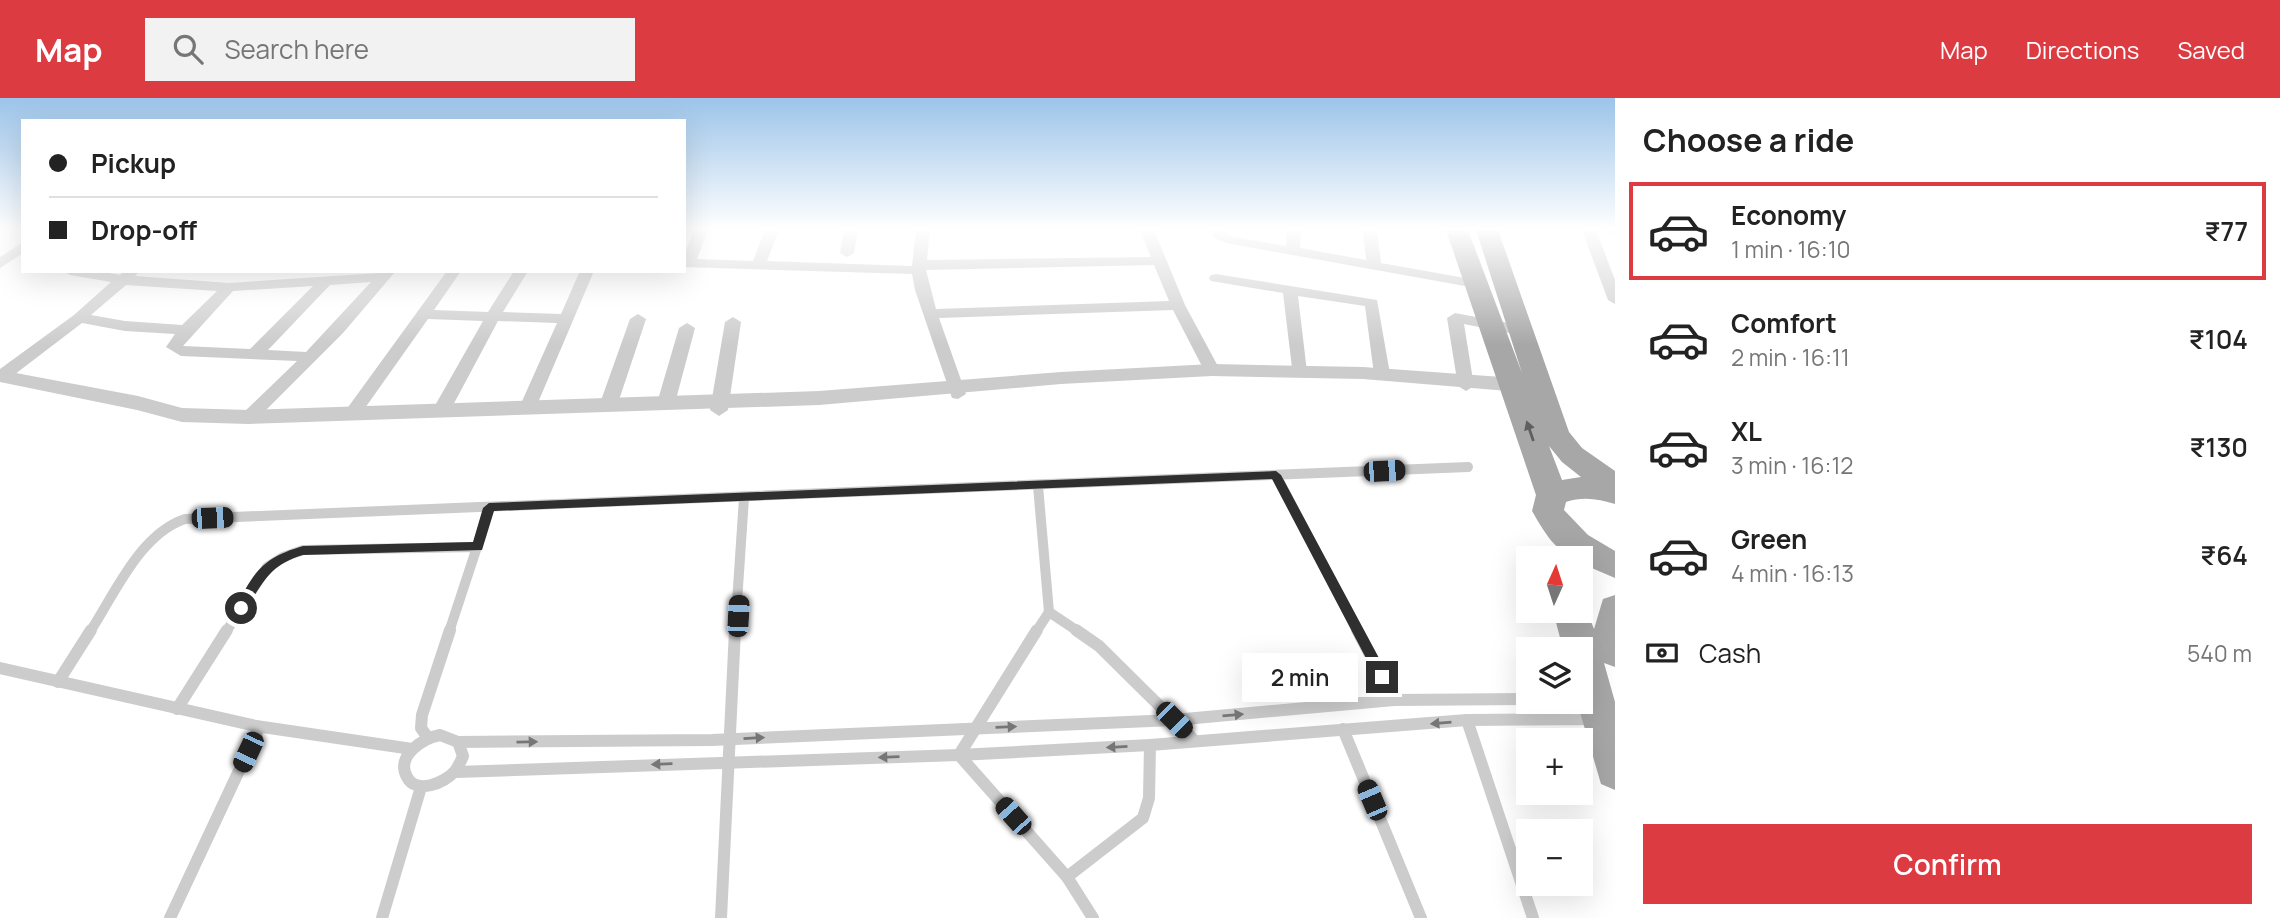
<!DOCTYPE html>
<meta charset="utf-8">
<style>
body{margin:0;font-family:Manrope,sans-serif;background:#f2f2f2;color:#222;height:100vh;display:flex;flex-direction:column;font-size:26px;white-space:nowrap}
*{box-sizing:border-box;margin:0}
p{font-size:23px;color:#767676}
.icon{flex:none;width:38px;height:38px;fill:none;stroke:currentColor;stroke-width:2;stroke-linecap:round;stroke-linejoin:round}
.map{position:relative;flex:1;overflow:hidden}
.details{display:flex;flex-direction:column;background:#fff;width:665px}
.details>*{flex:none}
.guide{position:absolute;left:21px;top:21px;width:665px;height:154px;border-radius:0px;box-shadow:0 7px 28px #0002;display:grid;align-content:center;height:154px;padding:0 28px;background:#fff}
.needle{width:46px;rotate:3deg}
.tools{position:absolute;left:1516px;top:448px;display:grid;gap:14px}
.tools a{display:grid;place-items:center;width:77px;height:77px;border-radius:0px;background:#fff;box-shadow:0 7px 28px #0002;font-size:35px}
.end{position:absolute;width:32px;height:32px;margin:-16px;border:9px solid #2f2f2f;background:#fff;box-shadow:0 0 0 4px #fff}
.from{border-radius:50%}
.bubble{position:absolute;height:49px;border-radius:0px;background:#fff;box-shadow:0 7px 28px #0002;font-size:23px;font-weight:600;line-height:49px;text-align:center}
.car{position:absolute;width:21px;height:42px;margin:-21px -10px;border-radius:9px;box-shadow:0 0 5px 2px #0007;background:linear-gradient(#222 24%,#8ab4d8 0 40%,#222 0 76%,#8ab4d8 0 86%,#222 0)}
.guide b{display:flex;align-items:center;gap:24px;height:66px;font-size:26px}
.guide b+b{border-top:2px solid #e0e0e0}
.guide i{width:18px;height:18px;background:#222}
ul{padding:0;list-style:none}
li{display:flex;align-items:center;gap:21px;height:98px;margin:0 14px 10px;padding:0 14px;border:4px solid transparent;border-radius:0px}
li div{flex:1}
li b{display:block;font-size:26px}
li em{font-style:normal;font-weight:600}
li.current{border-color:#dc3b42}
li>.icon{width:63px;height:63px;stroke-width:1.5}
h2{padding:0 28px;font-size:32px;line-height:84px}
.pay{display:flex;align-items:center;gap:18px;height:77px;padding:0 28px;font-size:26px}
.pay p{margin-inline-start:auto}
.action{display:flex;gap:14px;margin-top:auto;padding:14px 28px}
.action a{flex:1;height:80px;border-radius:0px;background:#dc3b42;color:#fff;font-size:28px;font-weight:600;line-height:80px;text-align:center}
header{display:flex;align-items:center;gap:42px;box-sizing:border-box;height:98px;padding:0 35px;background:#dc3b42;color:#fff}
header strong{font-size:33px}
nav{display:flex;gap:38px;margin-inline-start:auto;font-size:24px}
.search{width:490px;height:63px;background:#f2f2f2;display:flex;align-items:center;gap:18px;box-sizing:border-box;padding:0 24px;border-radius:0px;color:#767676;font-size:26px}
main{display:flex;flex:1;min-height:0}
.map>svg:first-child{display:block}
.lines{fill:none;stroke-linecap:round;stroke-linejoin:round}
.service-far1{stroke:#ccc;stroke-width:10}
.service{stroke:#ccc;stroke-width:12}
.minor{fill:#ccc;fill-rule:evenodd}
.tertiary{fill:#ccc;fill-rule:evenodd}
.primary{fill:#a7a7a7;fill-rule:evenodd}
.oneway{fill:#5f5f5f}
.oneway2{fill:#767676}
.route{fill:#2f2f2f}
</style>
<header>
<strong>Map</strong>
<div class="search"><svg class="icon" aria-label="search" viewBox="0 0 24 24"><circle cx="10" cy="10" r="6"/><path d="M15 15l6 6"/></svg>Search here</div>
<nav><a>Map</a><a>Directions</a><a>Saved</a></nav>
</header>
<main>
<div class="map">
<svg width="1615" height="820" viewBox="0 0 1615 820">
<rect width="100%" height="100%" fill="#fff"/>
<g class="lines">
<g class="service-far1">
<polyline points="1276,377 1358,534"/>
<polyline points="1038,388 1049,514 1079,534"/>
<polyline points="477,449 489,409"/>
<path d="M90,534c25,-39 50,-98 95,-113l1283,-52"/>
<polyline points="226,534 267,469 283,459 303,452 477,449 449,534"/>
<polyline points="735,534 744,400"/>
<polyline points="1036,534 1049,514"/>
</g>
<g class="service">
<polyline points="1037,532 959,657 1067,779 1093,820"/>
<polyline points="1076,532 1099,548 1195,643"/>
<polyline points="1357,532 1394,602"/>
<polyline points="0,570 256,628 412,651"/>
<polyline points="58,584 91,532"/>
<polyline points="177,611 227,532"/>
<polyline points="1467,622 1533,820"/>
<polyline points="1343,631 1421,820"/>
<path d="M440,637l18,7 5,14c-2,5 -5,11 -8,15 -10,12 -39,24 -48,6 -12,-21 16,-39 33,-42z"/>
<polyline points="428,640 421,630 422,617 450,532"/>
<polyline points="458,644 712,642 1174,622 1394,602 1528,601"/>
<polyline points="456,674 959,657 1150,647 1467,622 1601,621 1615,624"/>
<polyline points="1067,779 1143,720 1149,700 1150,647"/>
<polyline points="170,820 259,630"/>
<polyline points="382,820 421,689"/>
<polyline points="721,820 735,532"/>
</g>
<g class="minor">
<path d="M694,132h14l-11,29 56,2 12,-31h14l-12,31 145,5 4,-36h14l-3,30 224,-3 -11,-27h14l31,75 35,65 -2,4h-12l-33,-64 -234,8 27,76 -8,5 -6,-1 -37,-108 -3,-16 -228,-7v-12zM1154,167l15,36 -233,8 -10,-39z"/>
<polygon points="844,132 858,132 854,155 847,159 840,155"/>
<polygon points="1211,132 1225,132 1230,138 1286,148 1287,132 1301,132 1300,150 1366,162 1363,132 1377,132 1381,165 1476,182 1483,186 1476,190 1226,145 1213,139"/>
<polygon points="1582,132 1596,132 1615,182 1615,206 1608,202"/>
<polygon points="1605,132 1615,132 1615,137"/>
<polygon points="23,144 23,155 0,170 0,159"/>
<path d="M63,173h34l23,4 4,-4h16l-5,5 94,7 166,-11 -52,61 -88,88 -6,2 -9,-6 3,-4 54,-52 -116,-5 -15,-9 9,-13 -50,-3 -43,-8 -76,58 -6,1v-13l74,-54 37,-33 -41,-7zM371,184l-65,70 -38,-2 62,-65zM126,187l91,6 -35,34 -57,-4 -34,-6zM313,188l-63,63 -67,-3 50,-55z"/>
<polygon points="447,173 461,173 434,212 488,214 514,173 528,173 503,214 561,216 580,173 594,173 534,314 528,315 519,310 557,225 498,223 451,311 442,317 433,311 483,223 428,221 358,320 346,320 343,316 346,312"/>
<polygon points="1216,176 1377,202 1390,276 1382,281 1374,276 1365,208 1298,198 1307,274 1305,278 1293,278 1283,195 1211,183 1209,180 1211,177"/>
<polygon points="1455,215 1519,227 1527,232 1519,237 1464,226 1474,288 1466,293 1458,288 1447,220"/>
<polygon points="638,216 646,221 617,308 614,312 602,312 599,308 630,221"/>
<polygon points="733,219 741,224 728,312 719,318 710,312 725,224"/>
<polygon points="687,225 695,230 675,305 672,309 660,309 657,305 679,230"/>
</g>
<polygon class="tertiary" points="1212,266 1363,269 1531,281 1539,283 1542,288 1539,293 1531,295 1363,281 1212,278 1061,286 819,307 249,326 182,324 137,312 0,284 0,272 138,298 182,310 249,312 819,293 1061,274"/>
<g class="primary">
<path d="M1446,132h22l54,143 -46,-143h22l71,202 13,16 33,23v33c-16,-5 -32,-8 -49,-2l-2,8 24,25 27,16v27l-35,-15v-5c-22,0 -38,-30 -48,-47l4,-16zM1549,348l13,16 19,15 -19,3z"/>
<polygon points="1615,497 1615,569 1604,565 1615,604 1615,692 1601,686 1577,604 1580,604 1580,551 1563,551 1553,513 1580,513 1580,502 1583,503 1594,531 1603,501"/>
</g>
</g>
<defs><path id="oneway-solid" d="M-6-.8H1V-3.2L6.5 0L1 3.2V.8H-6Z" transform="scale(1.75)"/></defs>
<use class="oneway" href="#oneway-solid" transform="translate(1530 333) rotate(-109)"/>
<g class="oneway2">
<use href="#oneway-solid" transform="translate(1233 617) rotate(-5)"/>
<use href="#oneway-solid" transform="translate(1441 625) rotate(175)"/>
<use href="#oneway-solid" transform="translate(1006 629) rotate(-2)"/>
<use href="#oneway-solid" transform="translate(754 640) rotate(-3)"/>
<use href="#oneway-solid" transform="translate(527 644) rotate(-1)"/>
<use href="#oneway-solid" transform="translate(1117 649) rotate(177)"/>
<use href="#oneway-solid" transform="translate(889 659) rotate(178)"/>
<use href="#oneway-solid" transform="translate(662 666) rotate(178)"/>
</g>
<linearGradient id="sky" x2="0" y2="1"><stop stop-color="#9cc4e9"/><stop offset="0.53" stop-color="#fff"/><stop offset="1" stop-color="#fff" stop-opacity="0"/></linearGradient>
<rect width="1615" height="247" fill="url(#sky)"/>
<path class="route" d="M1276,373l5,4 106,198v8h-9l-106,-202 -778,32 -12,39 -179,5c-34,10 -40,28 -58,56h-8l-2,-3c20,-37 27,-50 68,-62l170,-4 10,-34 6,-5z"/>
</svg>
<div class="tools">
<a><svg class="needle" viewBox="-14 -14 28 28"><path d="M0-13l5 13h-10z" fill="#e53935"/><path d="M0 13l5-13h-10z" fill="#767676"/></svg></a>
<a><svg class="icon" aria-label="layers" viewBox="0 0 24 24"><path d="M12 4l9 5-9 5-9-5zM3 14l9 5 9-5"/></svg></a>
<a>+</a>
<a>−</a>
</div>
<i class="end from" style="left:241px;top:510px"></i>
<i class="end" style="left:1382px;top:579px"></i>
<div class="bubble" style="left:1242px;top:555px;width:116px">2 min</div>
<i class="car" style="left:1384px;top:373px;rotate:87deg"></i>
<i class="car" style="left:212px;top:420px;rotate:88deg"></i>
<i class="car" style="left:738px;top:518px;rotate:3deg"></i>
<i class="car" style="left:1174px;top:622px;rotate:135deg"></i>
<i class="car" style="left:248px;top:654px;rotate:205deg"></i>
<i class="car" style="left:1372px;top:702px;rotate:337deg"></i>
<i class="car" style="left:1013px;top:718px;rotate:318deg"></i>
<div class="guide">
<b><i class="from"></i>Pickup</b>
<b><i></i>Drop-off</b>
</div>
</div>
<section class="details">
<h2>Choose a ride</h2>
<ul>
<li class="current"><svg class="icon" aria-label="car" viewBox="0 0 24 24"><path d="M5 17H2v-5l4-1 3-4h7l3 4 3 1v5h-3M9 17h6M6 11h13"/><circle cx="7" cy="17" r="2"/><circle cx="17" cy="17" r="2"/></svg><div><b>Economy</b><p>1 min · 16:10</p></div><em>₹77</em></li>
<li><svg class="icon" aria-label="car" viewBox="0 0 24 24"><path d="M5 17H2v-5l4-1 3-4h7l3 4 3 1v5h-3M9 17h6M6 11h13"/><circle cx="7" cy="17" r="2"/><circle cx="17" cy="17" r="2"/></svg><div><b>Comfort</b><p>2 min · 16:11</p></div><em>₹104</em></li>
<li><svg class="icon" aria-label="car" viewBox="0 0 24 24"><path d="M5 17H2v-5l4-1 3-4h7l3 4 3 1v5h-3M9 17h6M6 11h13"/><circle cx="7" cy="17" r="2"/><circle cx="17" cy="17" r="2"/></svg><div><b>XL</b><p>3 min · 16:12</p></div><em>₹130</em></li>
<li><svg class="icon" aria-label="car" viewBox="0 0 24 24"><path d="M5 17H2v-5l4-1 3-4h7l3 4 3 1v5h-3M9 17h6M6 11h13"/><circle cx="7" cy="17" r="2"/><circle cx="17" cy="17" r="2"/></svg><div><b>Green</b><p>4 min · 16:13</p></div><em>₹64</em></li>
</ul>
<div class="pay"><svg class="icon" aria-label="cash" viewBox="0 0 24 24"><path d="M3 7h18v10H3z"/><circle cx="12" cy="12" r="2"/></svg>Cash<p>540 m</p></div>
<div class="action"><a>Confirm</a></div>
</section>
</main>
